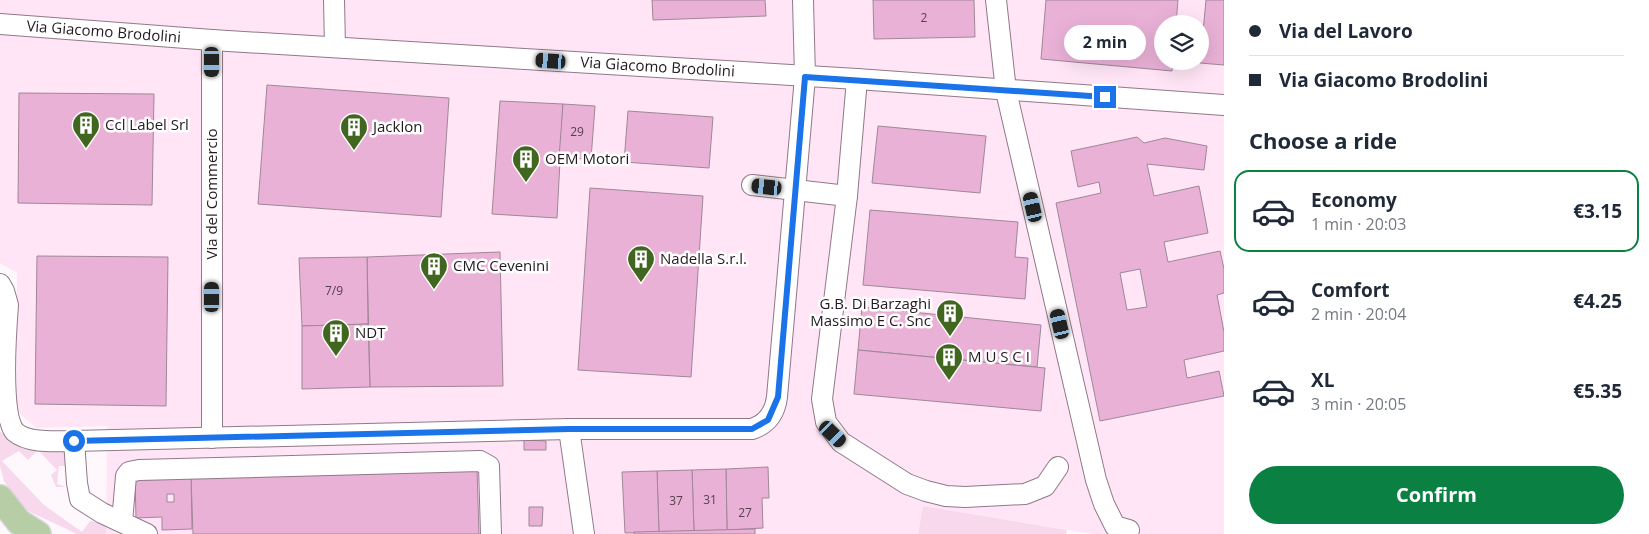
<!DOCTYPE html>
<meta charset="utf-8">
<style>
body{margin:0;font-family:"Open Sans",sans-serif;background:#f6f6f7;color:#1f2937;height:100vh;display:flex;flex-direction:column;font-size:19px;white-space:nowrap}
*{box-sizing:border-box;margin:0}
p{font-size:16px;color:#747a83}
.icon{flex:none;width:28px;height:28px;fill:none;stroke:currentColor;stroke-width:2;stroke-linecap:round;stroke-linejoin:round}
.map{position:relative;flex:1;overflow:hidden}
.side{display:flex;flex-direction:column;background:#fff;width:425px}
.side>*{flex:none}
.banner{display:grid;align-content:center;height:110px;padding:0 25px;background:#fff}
.tools{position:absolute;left:1154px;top:15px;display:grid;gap:10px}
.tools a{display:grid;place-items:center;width:55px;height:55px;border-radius:50%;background:#fff;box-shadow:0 5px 20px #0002;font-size:25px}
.end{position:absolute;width:22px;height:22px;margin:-11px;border:6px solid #1a73e8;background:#fff;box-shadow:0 0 0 2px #fff}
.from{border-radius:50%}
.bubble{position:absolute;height:35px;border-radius:18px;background:#fff;box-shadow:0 5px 20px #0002;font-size:16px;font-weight:700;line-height:35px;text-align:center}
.car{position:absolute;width:15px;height:30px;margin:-15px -8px;border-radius:6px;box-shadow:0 0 4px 1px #0007;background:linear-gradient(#222 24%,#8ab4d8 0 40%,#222 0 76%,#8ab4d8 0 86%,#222 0)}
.banner b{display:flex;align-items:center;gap:18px;height:48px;font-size:19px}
.banner b+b{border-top:1px solid #e0e1e3}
.banner i{width:12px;height:12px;background:#1f2937}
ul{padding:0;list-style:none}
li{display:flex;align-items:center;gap:15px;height:82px;margin:0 10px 8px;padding:0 15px;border:2px solid transparent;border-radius:15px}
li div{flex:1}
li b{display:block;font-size:19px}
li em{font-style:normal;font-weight:700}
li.on{border-color:#0b8043}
li>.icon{width:45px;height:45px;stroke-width:1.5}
h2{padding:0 25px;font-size:22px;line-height:60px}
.action{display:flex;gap:10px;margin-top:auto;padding:10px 25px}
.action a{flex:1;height:58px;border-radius:30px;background:#0b8043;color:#fff;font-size:20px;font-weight:700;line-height:58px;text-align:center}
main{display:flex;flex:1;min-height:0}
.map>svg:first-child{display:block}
.built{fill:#ffe5f6;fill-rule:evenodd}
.green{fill:#f8d8ed}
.building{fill:#eab1d7;stroke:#9f8797;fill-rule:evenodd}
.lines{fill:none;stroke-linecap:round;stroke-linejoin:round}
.minor-casing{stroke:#907988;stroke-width:22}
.major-casing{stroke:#d7d6d7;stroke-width:28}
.minor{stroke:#fff;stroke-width:20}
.major{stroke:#b7cda6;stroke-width:25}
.route{stroke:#1a73e8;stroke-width:6}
.labels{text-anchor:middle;stroke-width:5;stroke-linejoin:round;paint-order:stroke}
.number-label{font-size:12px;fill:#55404e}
.street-label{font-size:15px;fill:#231a20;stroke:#fff}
.poi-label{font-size:15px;fill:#231a20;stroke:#fff;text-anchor:start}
</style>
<main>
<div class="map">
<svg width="1224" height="534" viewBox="0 0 1224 534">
<rect width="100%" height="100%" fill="#fef8fc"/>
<path class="built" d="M0,0h1224v534h-131l-170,-28 -5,28h-812l1,-108 -71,2 -19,-17v-138l-17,-10zM1162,24h38v37h-38z"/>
<g class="green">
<path d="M0,431c24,21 34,16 63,17l6,8 -2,10h-8l-2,18 9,3h-10l-5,-12 6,-5 -19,-20 -10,10 -9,-9 -17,10 42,44 38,27 8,-11 16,3v10h-29l-47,-22 -10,-8 -16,-23 -4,-15z"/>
<polygon points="923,506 1067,530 1066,534 918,534"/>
</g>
<g class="building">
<polygon points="652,0 765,0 766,16 653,20"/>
<polygon points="873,0 974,0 975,37 874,39"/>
<polygon points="1046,0 1178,0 1176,24 1162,24 1162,61 1173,61 1172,71 1041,59"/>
<polygon points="1206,0 1224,0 1224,65 1200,63"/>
<polygon points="267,85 449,98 441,217 258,204"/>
<polygon points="19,93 154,94 152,205 18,203"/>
<polygon points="500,101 563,104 557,218 492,214"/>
<polygon points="563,104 595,106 591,159 559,158"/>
<polygon points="628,111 713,117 709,168 624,162"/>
<polygon points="878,126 986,136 980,193 872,183"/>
<path d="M1137,137l7,6 21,-5 42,8 -3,24 -57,-6 7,32 45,-10 9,47 -44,9 4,20 52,-11 4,18v24l-7,2 7,37v19l-40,9 3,18 32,-7 5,25 -124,25 -44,-218 45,-10 -2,-11 -21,5 -7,-36zM1140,269l7,38 -20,3 -7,-37z"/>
<polygon points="590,188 703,196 691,377 578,370"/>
<polygon points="870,210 1018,222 1015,257 1028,258 1025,299 863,285"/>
<polygon points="500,252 503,386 370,387 367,257"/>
<polygon points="37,256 168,257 166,406 35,404"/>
<polygon points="367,257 368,324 302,326 299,258"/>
<polygon points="862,307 1041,325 1037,367 858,350"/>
<polygon points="368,324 370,387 302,389 302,326"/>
<polygon points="858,350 1045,368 1041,411 854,394"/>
<polygon points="524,440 546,441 546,450 524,450"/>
<polygon points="768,467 769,498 762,498 763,528 727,530 726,469"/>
<polygon points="477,469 479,534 193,534 191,476"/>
<polygon points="726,469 727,530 694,531 692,470"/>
<polygon points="692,470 694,531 659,532 657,471"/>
<polygon points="657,471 659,532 625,533 622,472"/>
<path d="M191,476l1,53 -30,1v-13l-26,1 -1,-41zM167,494h7v8h-7z"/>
<polygon points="529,507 543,507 542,526 529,526"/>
<polygon points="755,529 755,534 634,534 634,532"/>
</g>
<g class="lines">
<g class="minor-casing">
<g id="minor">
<polyline points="334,0 335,47"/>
<polyline points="996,0 1006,91 1096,480 1104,504 1115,526 1129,530"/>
<path id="s1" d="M0,24l212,16 645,39 367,26"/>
<polyline points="857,79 847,196 822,399 826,422 841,442 907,484 926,491 946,496 965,497 1025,494 1045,486 1058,467"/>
<polyline points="752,185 847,196"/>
<path d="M0,284l4,7 4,14c-2,26 -8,110 7,127 14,12 42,9 59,9l495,-12h183c15,-5 23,-16 25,-32l28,-320 -2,-77"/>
<polyline points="569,429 584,534"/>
<polyline points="212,438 212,40"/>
<polyline points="74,441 77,483 80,499 102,513 147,534"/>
<polyline points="122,522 126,476 129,472 139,470 480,461 489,466 491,534"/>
</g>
</g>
<g class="major-casing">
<polyline id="major" points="0,498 19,522 38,534"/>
</g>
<use href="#minor" class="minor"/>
<use href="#major" class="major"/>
</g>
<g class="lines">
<polyline class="route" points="74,441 569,429 752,429 768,420 778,397 805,77 1105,97"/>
</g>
<defs>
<g id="building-pin" transform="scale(1.4375)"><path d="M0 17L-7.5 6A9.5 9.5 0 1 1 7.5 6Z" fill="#41661f" stroke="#fff"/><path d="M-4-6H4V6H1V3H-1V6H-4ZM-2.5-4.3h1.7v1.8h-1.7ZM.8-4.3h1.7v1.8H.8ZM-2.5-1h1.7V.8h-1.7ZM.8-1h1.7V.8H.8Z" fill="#fff"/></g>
</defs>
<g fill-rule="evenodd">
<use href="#building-pin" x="86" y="125"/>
<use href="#building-pin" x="354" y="127"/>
<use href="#building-pin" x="526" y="159"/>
<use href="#building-pin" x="641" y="259"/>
<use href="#building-pin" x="434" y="266"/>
<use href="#building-pin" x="950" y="313"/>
<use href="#building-pin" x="336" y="333"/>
<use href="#building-pin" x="949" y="357"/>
</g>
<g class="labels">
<g class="number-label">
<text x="924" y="22">2</text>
<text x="577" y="136">29</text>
<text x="334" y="295">7/9</text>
<text x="710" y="504">31</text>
<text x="676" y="505">37</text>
<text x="745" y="517">27</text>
</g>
<g class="street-label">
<text dy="5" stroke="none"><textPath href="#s1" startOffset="104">Via Giacomo Brodolini</textPath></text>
<text dy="5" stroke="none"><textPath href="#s1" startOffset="659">Via Giacomo Brodolini</textPath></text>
<text transform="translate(212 194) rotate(-90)" y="5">Via del Commercio</text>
</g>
<g class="poi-label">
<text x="105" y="130">Ccl Label Srl</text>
<text x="373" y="132">Jacklon</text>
<text x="545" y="164">OEM Motori</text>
<text x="660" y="264">Nadella S.r.l.</text>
<text x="453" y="271">CMC Cevenini</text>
<text x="931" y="309" text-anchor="end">G.B. Di Barzaghi<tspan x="931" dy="17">Massimo E C. Snc</tspan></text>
<text x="355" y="338">NDT</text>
<text x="968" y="362">M U S C I</text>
</g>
</g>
</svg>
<div class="tools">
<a><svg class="icon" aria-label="layers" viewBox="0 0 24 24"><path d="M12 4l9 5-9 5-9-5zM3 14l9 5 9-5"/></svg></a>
</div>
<i class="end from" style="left:74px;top:441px"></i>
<i class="end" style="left:1105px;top:97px"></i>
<div class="bubble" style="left:1064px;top:25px;width:82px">2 min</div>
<i class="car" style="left:551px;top:61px;rotate:274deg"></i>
<i class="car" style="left:212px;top:62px;rotate:180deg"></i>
<i class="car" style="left:767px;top:187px;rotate:276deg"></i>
<i class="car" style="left:1033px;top:207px;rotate:347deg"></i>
<i class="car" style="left:212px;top:297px;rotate:0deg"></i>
<i class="car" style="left:1060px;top:324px;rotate:347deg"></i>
<i class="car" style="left:833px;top:434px;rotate:134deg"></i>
</div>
<section class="side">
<div class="banner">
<b><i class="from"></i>Via del Lavoro</b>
<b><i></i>Via Giacomo Brodolini</b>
</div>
<h2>Choose a ride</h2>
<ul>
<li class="on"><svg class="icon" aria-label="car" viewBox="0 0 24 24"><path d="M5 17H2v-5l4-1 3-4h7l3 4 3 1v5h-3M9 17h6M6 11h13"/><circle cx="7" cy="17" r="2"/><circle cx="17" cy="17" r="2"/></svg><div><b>Economy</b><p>1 min · 20:03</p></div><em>€3.15</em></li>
<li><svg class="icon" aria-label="car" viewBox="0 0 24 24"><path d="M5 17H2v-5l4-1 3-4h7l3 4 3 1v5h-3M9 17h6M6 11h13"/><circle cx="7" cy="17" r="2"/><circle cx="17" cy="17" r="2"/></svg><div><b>Comfort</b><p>2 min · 20:04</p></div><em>€4.25</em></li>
<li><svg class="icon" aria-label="car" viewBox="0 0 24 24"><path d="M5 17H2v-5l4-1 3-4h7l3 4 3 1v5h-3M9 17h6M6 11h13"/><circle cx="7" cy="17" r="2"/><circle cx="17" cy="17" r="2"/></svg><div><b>XL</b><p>3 min · 20:05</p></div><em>€5.35</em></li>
</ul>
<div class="action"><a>Confirm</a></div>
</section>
</main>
